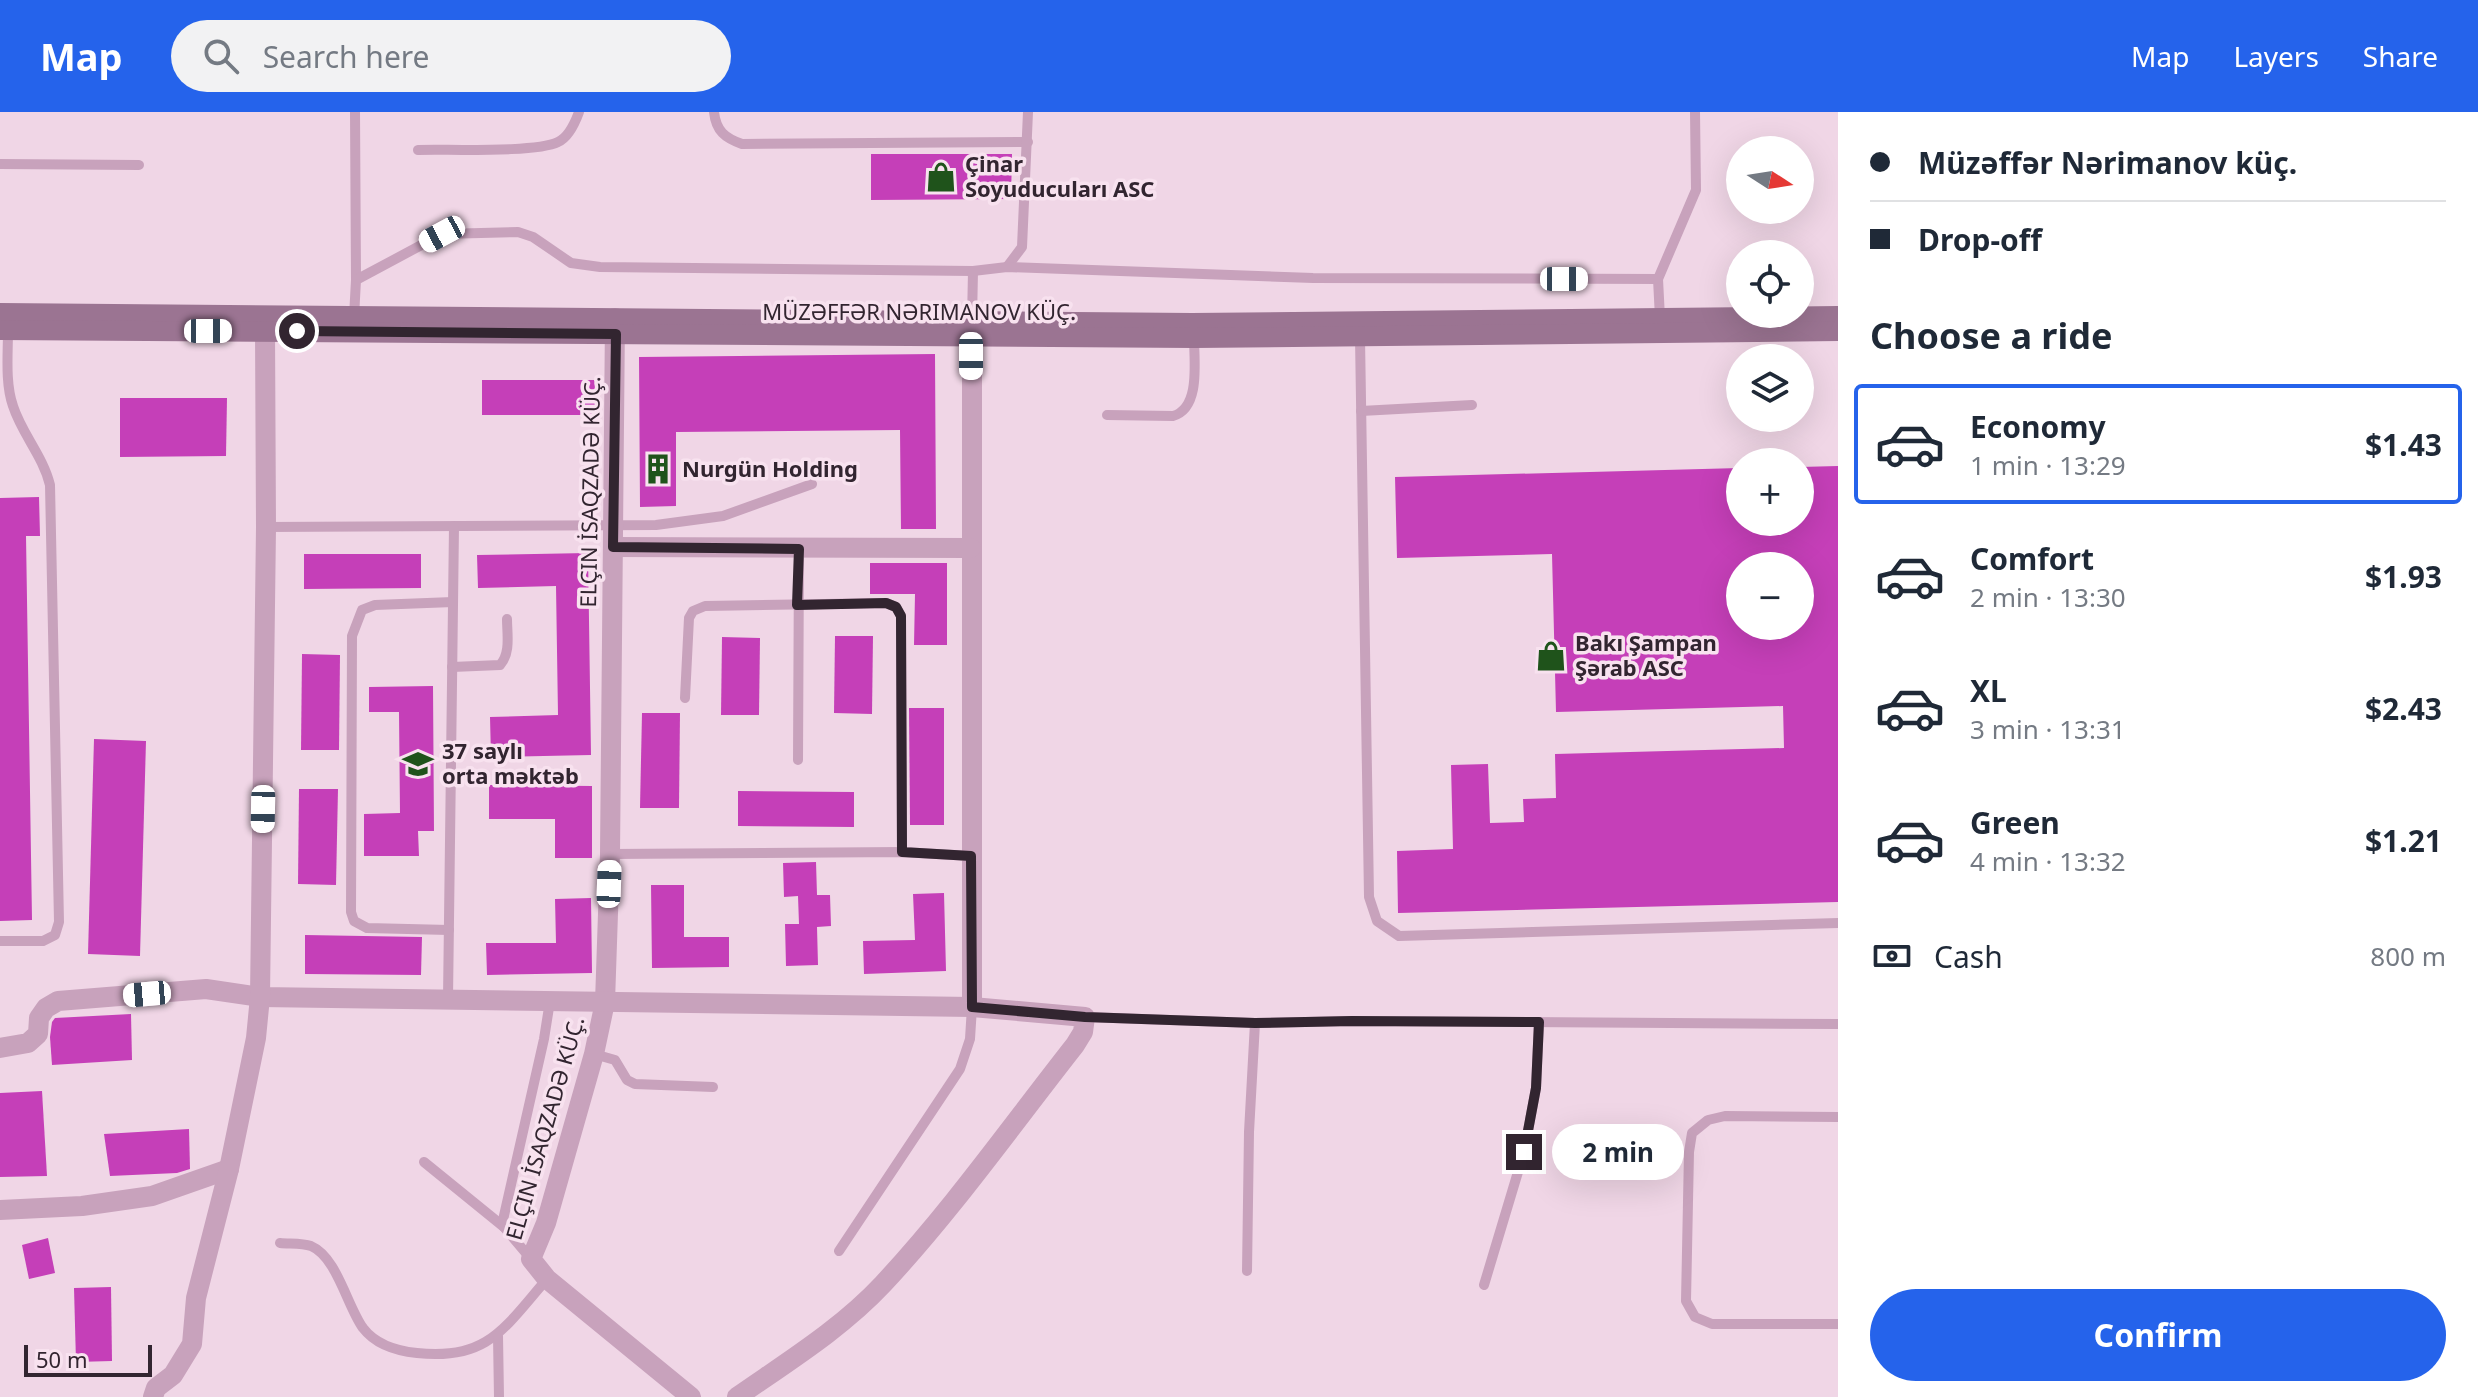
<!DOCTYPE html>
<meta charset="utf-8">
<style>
body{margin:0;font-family:"Noto Sans",sans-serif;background:#f2f2f3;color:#1f2937;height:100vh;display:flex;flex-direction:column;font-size:30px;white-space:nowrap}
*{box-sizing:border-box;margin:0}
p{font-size:26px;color:#747a83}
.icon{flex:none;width:44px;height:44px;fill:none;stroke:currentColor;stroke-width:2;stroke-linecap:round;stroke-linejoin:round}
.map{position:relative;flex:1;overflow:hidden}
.drawer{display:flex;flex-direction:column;background:#fff;width:640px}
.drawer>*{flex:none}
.banner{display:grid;align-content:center;height:176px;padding:0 32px;background:#fff}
.needle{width:52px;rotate:102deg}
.buttons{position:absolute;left:1726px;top:24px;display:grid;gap:16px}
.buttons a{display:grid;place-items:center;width:88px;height:88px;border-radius:50%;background:#fff;box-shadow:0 8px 32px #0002;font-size:40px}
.scale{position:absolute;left:24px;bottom:20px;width:128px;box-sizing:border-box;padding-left:8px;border:4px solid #322530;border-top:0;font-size:22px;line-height:28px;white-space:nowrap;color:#322530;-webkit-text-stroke:6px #f8e2ef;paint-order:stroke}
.end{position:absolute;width:36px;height:36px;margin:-18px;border:10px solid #322530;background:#fff;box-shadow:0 0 0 4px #fff}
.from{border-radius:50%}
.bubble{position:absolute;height:56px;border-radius:28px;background:#fff;box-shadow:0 8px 32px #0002;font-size:26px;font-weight:700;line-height:56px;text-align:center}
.car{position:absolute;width:24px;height:48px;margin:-24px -12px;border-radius:10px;box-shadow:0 0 6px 2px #0007;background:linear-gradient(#fff 24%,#345 0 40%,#fff 0 76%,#345 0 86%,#fff 0)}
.banner b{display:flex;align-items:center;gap:28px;height:76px;font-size:30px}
.banner b+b{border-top:2px solid #e0e1e3}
.banner i{width:20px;height:20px;background:#1f2937}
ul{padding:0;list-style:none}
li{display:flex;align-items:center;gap:24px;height:120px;margin:0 16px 12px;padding:0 16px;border:4px solid transparent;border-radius:8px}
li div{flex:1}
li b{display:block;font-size:30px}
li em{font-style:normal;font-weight:700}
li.current{border-color:#2563eb}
li>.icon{width:72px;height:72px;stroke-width:1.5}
h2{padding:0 32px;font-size:36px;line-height:96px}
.pay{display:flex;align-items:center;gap:20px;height:88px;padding:0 32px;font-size:30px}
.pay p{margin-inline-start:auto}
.action{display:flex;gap:16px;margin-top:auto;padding:16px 32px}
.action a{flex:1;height:92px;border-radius:48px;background:#2563eb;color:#fff;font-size:32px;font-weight:700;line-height:92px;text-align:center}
header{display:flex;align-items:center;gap:48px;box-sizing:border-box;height:112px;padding:0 40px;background:#2563eb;color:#fff}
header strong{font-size:38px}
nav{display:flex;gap:44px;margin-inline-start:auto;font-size:28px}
.search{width:560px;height:72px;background:#f2f2f3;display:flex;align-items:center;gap:20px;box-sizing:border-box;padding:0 28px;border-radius:44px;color:#747a83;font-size:30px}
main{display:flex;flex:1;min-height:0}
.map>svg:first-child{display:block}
.building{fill:#c53fb8;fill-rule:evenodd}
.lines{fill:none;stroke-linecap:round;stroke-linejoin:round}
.service{stroke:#c8a2bc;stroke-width:10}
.minor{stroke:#c8a2bc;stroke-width:20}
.secondary{stroke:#9b7492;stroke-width:20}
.route{stroke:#322530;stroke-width:10}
.labels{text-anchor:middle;stroke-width:7;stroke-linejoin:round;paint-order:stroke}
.poi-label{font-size:22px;font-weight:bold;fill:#322530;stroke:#f8e2ef;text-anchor:start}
.street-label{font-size:22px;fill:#322530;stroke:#f8e2ef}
</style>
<header>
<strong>Map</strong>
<div class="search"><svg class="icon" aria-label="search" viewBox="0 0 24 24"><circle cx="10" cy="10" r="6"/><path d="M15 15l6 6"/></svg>Search here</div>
<nav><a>Map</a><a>Layers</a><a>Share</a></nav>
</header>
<main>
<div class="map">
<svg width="1838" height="1285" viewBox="0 0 1838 1285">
<rect width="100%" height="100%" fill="#f0d6e6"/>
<g class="building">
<polygon points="871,42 1012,42 1011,87 871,88"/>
<polygon points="935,242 936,417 901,417 900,318 676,320 676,394 640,395 639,245"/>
<rect x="482" y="268" width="117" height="35"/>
<polygon points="120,286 227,286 226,344 120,345"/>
<path d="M1838,354v436l-440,11 -1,-62 56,-2 -2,-84 37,-1 2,59 34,-1 -1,-23 33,-1 -1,-44 229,-6 -1,-42 -227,6 -4,-158 -155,4 -2,-81 345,-9v54h60v-55zM1740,454h60v60h-60z"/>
<polygon points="39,385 40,424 26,424 32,808 0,809 0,386"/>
<polygon points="588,441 591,643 491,645 490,605 558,603 556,474 478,476 477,443"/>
<polygon points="304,442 421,442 421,476 304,477"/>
<polygon points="870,451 947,451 947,533 914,533 915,482 870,482"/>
<polygon points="835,524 873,524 872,602 834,601"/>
<polygon points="722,525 760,526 759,603 721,603"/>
<polygon points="302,542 340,543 339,638 301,638"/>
<polygon points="433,574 434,719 418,719 419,744 364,744 364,702 400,701 399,600 369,600 369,575"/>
<polygon points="909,596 944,596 944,713 910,713"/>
<polygon points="642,601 680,601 679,696 640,696"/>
<polygon points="94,627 146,629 140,844 88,842"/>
<polygon points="489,673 592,674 592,746 555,746 555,707 489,707"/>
<polygon points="299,677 338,677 336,773 298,772"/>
<polygon points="738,679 854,680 854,715 738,714"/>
<polygon points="816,750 817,783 830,783 831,814 817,815 818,853 786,854 785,812 799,812 798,784 784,785 783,751"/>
<polygon points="651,773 684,773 684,825 729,825 729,855 652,856"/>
<polygon points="944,781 946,859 864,862 863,829 915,828 913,782"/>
<polygon points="591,786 592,861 487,863 486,831 556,831 555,787"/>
<polygon points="305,823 422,825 421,863 305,862"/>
<polygon points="131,902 132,948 52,953 50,925 52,910 55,906"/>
<polygon points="42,979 47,1064 0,1065 0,981"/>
<polygon points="189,1017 190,1057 177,1061 110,1064 104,1022"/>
<polygon points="48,1126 55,1161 29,1167 22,1133"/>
<polygon points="111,1175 112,1249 76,1250 74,1176"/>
</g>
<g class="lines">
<g class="service">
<polyline points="355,0 356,168"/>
<path d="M714,0c2,19 11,26 28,32l286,-2"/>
<path d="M418,38c29,-1 118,3 140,-8 11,-5 17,-19 21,-30"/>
<polyline points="0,52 139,53"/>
<polyline points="1007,155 1022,135 1028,0"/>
<polyline points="1658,167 1696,78 1695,0"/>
<polyline points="354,205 356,168 442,122 518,120 533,125 571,151 600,155 973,159"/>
<polyline points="972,208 973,159 1007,155 1313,166 1658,167 1660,206"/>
<polyline points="1360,226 1369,785 1377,809 1399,824 1838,811"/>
<polyline points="1361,299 1472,293"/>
<path d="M1107,303l66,1c28,-8 21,-55 21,-78"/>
<polyline points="266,415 656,413 723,404 812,372"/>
<path d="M452,555l48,-2c11,-12 7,-31 7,-46"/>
<polyline points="685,586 689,506 693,499 705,494 886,491 896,495 901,504 902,740"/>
<polyline points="798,648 799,437"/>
<polyline points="610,742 902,740 971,744"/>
<polyline points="449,818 367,816 354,809 351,800 352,524 362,498 375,493 453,490"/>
<path d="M0,829h43l12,-6 4,-13 -9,-437c-7,-29 -28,-51 -37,-79 -8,-23 -5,-52 -5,-76"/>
<polyline points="448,887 454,414"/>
<polyline points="1085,905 1255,911 1352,909 1838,912"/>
<polyline points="594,942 615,948 627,968 635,972 713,975"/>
<polyline points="1838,1005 1725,1004 1708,1008 1692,1021 1689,1040 1686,1189 1695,1205 1712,1212 1838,1212"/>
<polyline points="424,1050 504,1115"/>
<path d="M280,1131c9,1 22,0 31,3 26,11 36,60 52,82 13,17 34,23 54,25 71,8 88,-26 130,-74"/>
<polyline points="839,1139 960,957 970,927 972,895"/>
<polyline points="531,1147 504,1115 503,1108 544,927 550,889"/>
<polyline points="1247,1159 1249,1020 1255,911"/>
<polyline points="1484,1173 1524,1040 1536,976 1539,910"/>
<polyline points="498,1224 499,1285"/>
</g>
<g class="minor">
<polyline points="615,206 610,742 605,890 594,942 546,1111 531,1147 547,1167 691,1285"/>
<polyline points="972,208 972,895"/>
<polyline points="613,435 971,436"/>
<path d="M0,936l28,-5 10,-9 1,-16 7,-10 12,-7 148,-12 54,8 712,10 113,10 -2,15 -8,13c-63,80 -123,165 -192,239 -42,45 -96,78 -146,113"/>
<polyline points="0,1098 82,1094 152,1084 229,1057"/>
<polyline points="153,1285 156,1276 173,1263 192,1232 196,1186 229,1057 256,926 260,885 266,415 265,219"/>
</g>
<g class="secondary">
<polyline points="0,201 1192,211 1838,204"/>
<polyline points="0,218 1194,226 1838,219"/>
</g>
</g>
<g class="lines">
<polyline class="route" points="297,219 616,222 613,435 799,437 797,493 886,491 896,495 901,504 902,740 971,744 972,895 1085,905 1255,911 1352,909 1539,910 1536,976 1524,1040"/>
</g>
<defs>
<g id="shop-bare" transform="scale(2.4)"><path d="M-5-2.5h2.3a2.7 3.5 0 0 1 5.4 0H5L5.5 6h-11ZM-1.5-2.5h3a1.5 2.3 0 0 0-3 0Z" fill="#1f531b" stroke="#f8e2ef" stroke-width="2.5" paint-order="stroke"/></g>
<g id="building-bare" transform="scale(2.4)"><path d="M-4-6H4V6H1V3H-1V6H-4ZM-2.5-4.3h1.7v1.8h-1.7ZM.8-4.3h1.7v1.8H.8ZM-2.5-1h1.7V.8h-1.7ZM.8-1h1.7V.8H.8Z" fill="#1f531b" stroke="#f8e2ef" stroke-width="2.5" paint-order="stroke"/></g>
<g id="school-bare" transform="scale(2.4)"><path d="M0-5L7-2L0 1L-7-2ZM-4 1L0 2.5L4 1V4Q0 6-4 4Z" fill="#1f531b" stroke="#f8e2ef" stroke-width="2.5" paint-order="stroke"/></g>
</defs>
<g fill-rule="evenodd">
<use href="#shop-bare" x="941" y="65"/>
<use href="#building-bare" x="658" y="357"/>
<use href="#shop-bare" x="1551" y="544"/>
<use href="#school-bare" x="418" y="652"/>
</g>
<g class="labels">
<g class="poi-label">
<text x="965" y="60">Çinar<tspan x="965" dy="25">Soyuducuları ASC</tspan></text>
<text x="682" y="365">Nurgün Holding</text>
<text x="1575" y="539">Bakı Şampan<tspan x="1575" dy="25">Şərab ASC</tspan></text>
<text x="442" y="647">37 saylı<tspan x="442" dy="25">orta məktəb</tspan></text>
</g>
<g class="street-label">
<text x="919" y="208">MÜZƏFFƏR NƏRIMANOV KÜÇ.</text>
<text transform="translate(590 380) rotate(-89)" y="8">ELÇIN İSAQZADƏ KÜÇ.</text>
<text transform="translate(545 1016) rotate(-74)" y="8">ELÇIN İSAQZADƏ KÜÇ.</text>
</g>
</g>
</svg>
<div class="buttons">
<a><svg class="needle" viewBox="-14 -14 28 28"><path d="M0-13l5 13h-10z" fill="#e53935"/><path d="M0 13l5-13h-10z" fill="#747a83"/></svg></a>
<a><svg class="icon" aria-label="locate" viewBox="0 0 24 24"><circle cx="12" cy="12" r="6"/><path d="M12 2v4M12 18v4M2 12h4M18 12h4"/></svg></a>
<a><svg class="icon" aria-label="layers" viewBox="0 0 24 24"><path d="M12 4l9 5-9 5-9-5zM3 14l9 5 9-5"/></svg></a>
<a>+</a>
<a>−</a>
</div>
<div class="scale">50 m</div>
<i class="end from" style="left:297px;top:219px"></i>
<i class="end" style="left:1524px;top:1040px"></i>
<div class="bubble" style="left:1552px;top:1012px;width:132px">2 min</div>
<i class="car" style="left:442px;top:122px;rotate:242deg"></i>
<i class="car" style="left:1564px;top:167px;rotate:90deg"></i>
<i class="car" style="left:208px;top:219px;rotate:90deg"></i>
<i class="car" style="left:971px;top:244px;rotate:180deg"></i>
<i class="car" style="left:263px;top:697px;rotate:181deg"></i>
<i class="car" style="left:609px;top:772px;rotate:2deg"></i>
<i class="car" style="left:147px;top:882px;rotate:265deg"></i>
</div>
<section class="drawer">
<div class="banner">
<b><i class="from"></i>Müzəffər Nərimanov küç.</b>
<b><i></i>Drop-off</b>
</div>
<h2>Choose a ride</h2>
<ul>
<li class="current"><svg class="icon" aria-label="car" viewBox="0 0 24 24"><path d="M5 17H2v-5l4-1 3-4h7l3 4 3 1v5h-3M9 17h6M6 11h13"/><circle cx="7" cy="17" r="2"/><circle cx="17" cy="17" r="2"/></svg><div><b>Economy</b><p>1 min · 13:29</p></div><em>$1.43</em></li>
<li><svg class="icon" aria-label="car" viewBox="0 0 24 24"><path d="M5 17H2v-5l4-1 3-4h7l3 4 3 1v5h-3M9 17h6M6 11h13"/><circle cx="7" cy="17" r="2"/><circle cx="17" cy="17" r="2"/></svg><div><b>Comfort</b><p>2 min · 13:30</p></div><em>$1.93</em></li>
<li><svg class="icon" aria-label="car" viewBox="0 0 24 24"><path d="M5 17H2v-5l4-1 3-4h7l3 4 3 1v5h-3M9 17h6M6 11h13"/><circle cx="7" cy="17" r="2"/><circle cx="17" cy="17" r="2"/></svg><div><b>XL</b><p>3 min · 13:31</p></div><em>$2.43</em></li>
<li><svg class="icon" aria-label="car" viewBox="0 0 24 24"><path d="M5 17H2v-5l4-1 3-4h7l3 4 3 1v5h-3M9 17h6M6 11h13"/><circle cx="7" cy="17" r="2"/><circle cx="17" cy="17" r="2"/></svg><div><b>Green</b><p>4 min · 13:32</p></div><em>$1.21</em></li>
</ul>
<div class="pay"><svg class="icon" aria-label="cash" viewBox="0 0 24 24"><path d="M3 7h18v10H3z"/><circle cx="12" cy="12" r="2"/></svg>Cash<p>800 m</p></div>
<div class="action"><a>Confirm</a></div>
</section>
</main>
